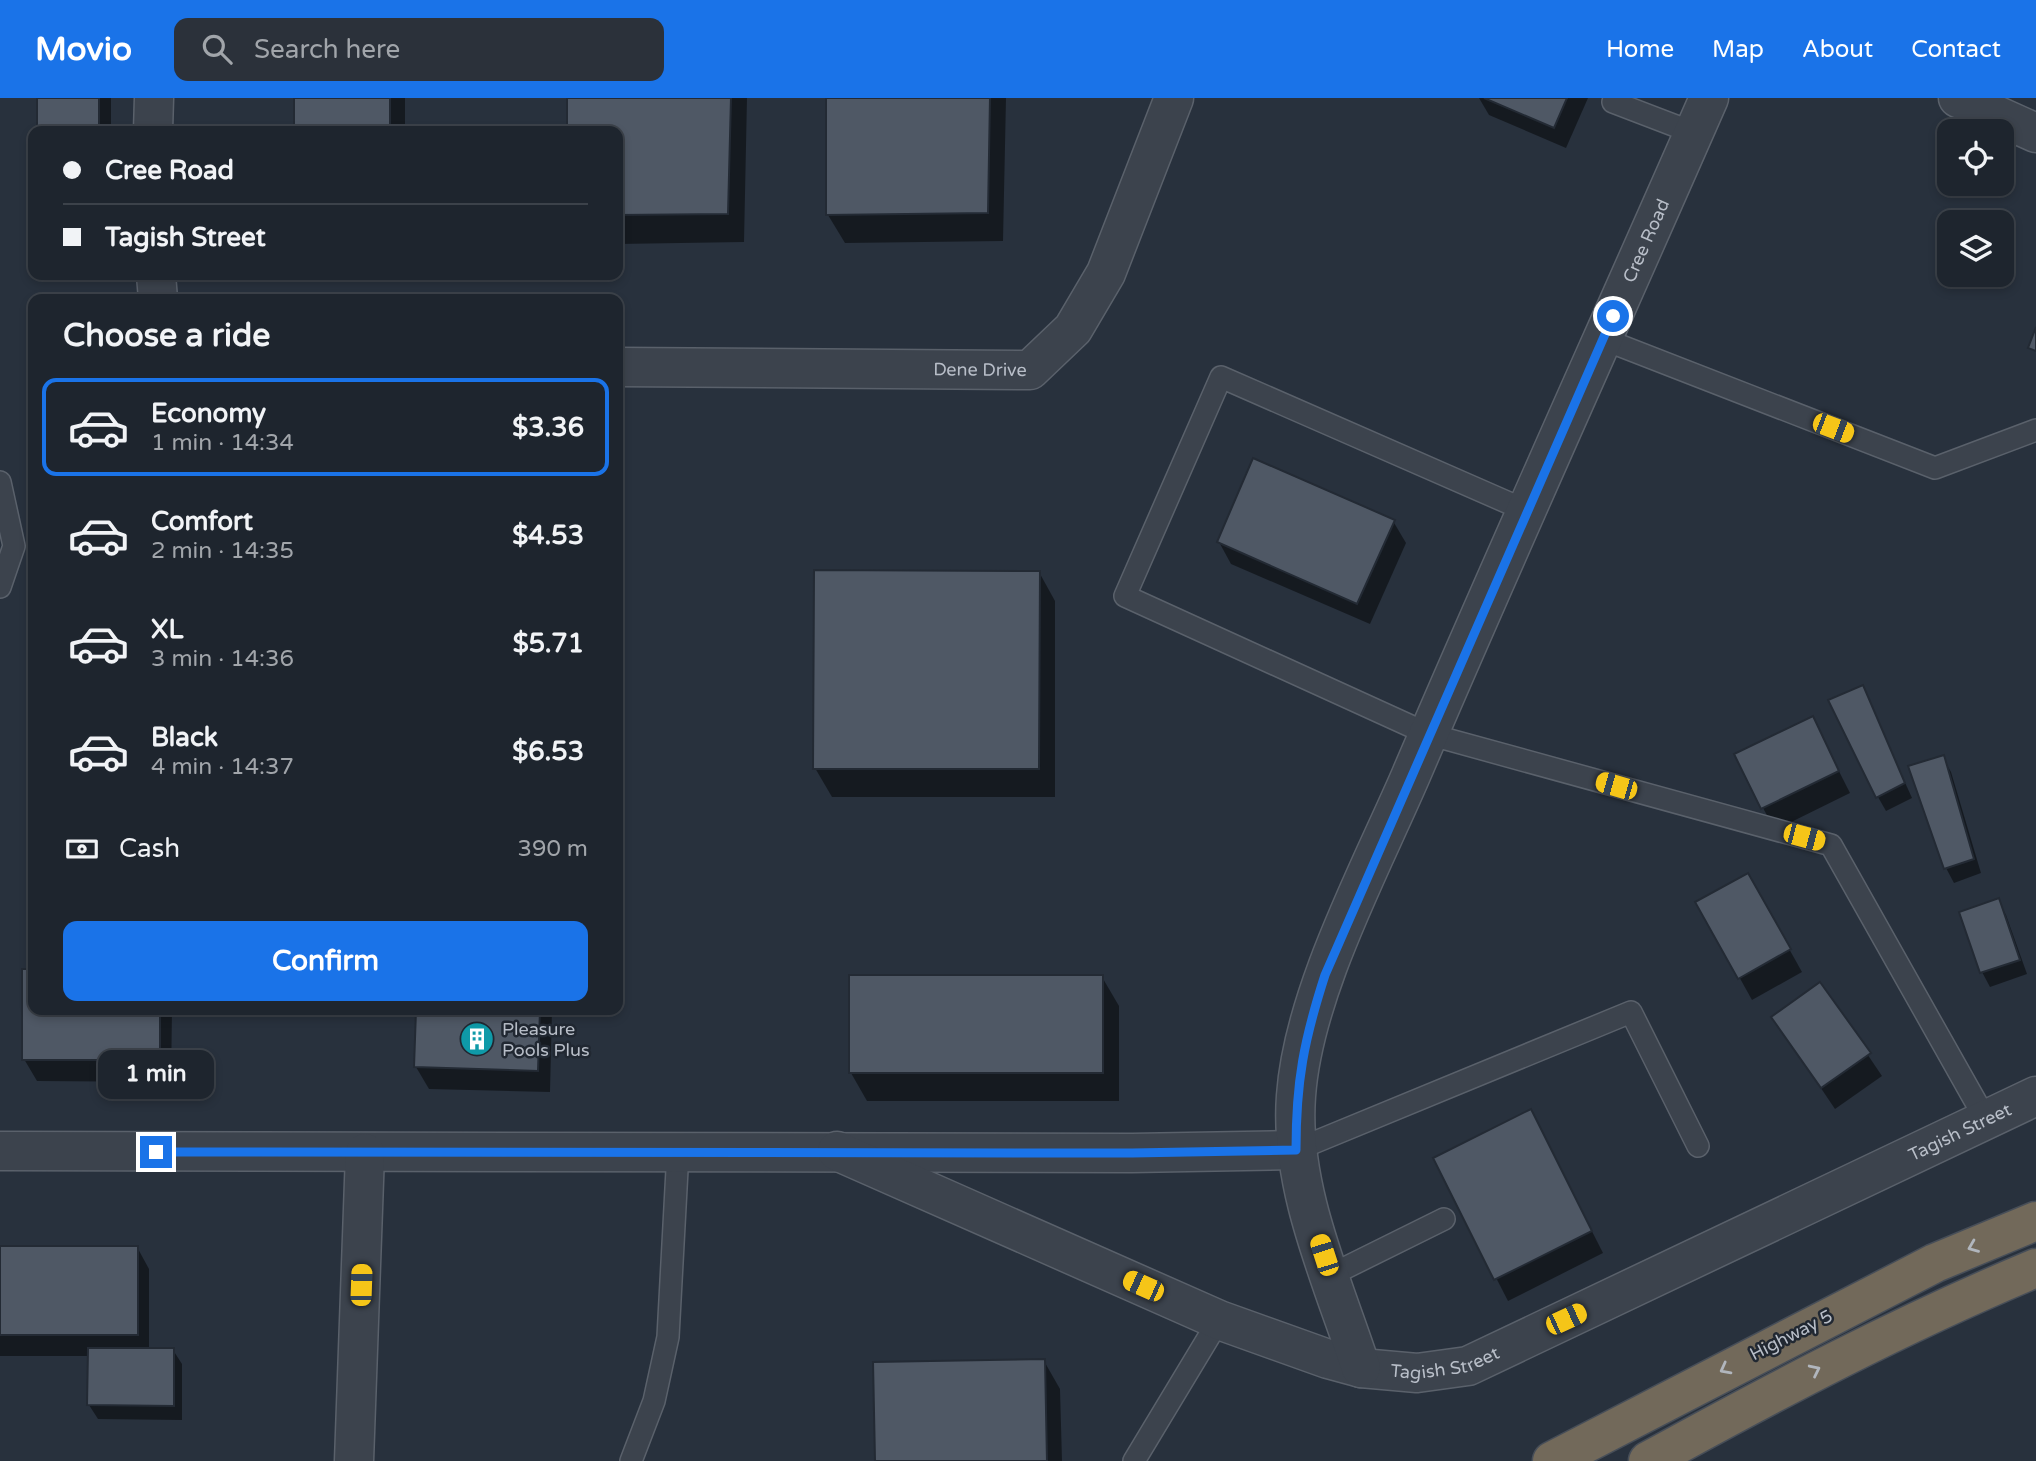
<!DOCTYPE html>
<meta charset="utf-8">
<style>
body{margin:0;font-family:"Varela Round",sans-serif;background:#2b313a;color:#f1f3f6;height:100vh;display:flex;flex-direction:column;font-size:26px;white-space:nowrap}
*{box-sizing:border-box;margin:0}
p{font-size:23px;color:#a1a5aa}
.icon{flex:none;width:38px;height:38px;fill:none;stroke:currentColor;stroke-width:2;stroke-linecap:round;stroke-linejoin:round}
.map{position:relative;flex:1;overflow:hidden}
.drawer{position:absolute;left:28px;top:196px;width:595px;height:721px;display:flex;flex-direction:column;background:#1e252e;border-radius:14px;box-shadow:0 4px 10px #0003,0 0 0 2px #3c424a}
.drawer>*{flex:none}
.top-card{position:absolute;left:28px;top:28px;width:595px;height:154px;border-radius:14px;box-shadow:0 4px 10px #0003,0 0 0 2px #3c424a;display:grid;align-content:center;height:154px;padding:0 35px;background:#1e252e}
.controls{position:absolute;left:1937px;top:21px;display:grid;gap:14px}
.controls a{display:grid;place-items:center;width:77px;height:77px;border-radius:14px;background:#1e252e;box-shadow:0 4px 10px #0003,0 0 0 2px #3c424a;font-size:35px}
.end{position:absolute;width:32px;height:32px;margin:-16px;border:9px solid #1a73e8;background:#fff;box-shadow:0 0 0 4px #fff}
.from{border-radius:50%}
.bubble{position:absolute;height:49px;border-radius:14px;background:#1e252e;box-shadow:0 4px 10px #0003,0 0 0 2px #3c424a;font-size:23px;font-weight:700;line-height:49px;text-align:center}
.car{position:absolute;width:21px;height:42px;margin:-21px -10px;border-radius:9px;box-shadow:0 0 5px 2px #0007;background:linear-gradient(#f5c518 24%,#345 0 40%,#f5c518 0 76%,#345 0 86%,#f5c518 0)}
.top-card b{display:flex;align-items:center;gap:24px;height:66px;font-size:26px}
.top-card b+b{border-top:2px solid #3c424a}
.top-card i{width:18px;height:18px;background:#f1f3f6}
ul{padding:0;list-style:none}
li{display:flex;align-items:center;gap:21px;height:98px;margin:0 14px 10px;padding:0 21px;border:4px solid transparent;border-radius:14px}
li div{flex:1}
li b{display:block;font-size:26px}
li em{font-style:normal;font-weight:700}
li.selected{border-color:#1a73e8}
li>.icon{width:63px;height:63px;stroke-width:1.5}
h2{padding:0 35px;font-size:32px;line-height:84px}
.pay{display:flex;align-items:center;gap:18px;height:77px;padding:0 35px;font-size:26px}
.pay p{margin-inline-start:auto}
.action{display:flex;gap:14px;margin-top:auto;padding:14px 35px}
.action a{flex:1;height:80px;border-radius:14px;background:#1a73e8;color:#fff;font-size:28px;font-weight:700;line-height:80px;text-align:center}
header{display:flex;align-items:center;gap:42px;box-sizing:border-box;height:98px;padding:0 35px;background:#1a73e8;color:#fff}
header strong{font-size:33px}
nav{display:flex;gap:38px;margin-inline-start:auto;font-size:24px}
.search{width:490px;height:63px;background:#2b313a;display:flex;align-items:center;gap:18px;box-sizing:border-box;padding:0 24px;border-radius:14px;color:#a1a5aa;font-size:26px}
.map>svg:first-child{display:block}
.shadow{fill:#0007}
.building{fill:#4f5865;stroke:#232a34;stroke-width:2}
.lines{fill:none;stroke-linecap:round;stroke-linejoin:round}
.lane-casing{stroke:#5a616b;stroke-width:24}
.street-casing{stroke:#5a616b;stroke-width:41}
.highway-casing{stroke:#474e58;stroke-width:41}
.lane{stroke:#3c434d;stroke-width:21}
.street{stroke:#3c434d;stroke-width:38}
.highway{stroke:#72695a;stroke-width:38}
.oneway{stroke:#b1b6bd}
.route{stroke:#1a73e8;stroke-width:9}
.labels{text-anchor:middle;stroke-width:5;stroke-linejoin:round;paint-order:stroke}
.street-label{font-size:18px;fill:#b8bec8;stroke:#212832}
.poi-label{font-size:18px;fill:#b8bec8;stroke:#212832;text-anchor:start}
</style>
<header>
<strong>Movio</strong>
<div class="search"><svg class="icon" aria-label="search" viewBox="0 0 24 24"><circle cx="10" cy="10" r="6"/><path d="M15 15l6 6"/></svg>Search here</div>
<nav><a>Home</a><a>Map</a><a>About</a><a>Contact</a></nav>
</header>
<div class="map">
<svg width="2036" height="1363" viewBox="0 0 2036 1363">
<rect width="100%" height="100%" fill="#28313d"/>
<g class="shadow">
<rect x="39" y="0" width="72" height="33"/>
<rect x="296" y="0" width="109" height="33"/>
<polygon points="569,0 747,0 744,144 618,146 618,33 569,33"/>
<polygon points="828,0 1006,0 1003,143 845,145 828,117"/>
<polygon points="1479,0 1588,0 1566,50 1489,17"/>
<polygon points="1393,423 1406,445 1370,526 1231,466 1219,444"/>
<polygon points="1039,474 1055,503 1055,699 832,699 815,670"/>
<polygon points="1862,589 1912,700 1886,713 1878,699"/>
<polygon points="1812,620 1850,695 1775,732 1763,710"/>
<polygon points="1943,660 1951,674 1981,775 1954,785 1946,770"/>
<polygon points="1748,777 1802,874 1752,902 1698,805"/>
<polygon points="1998,802 2006,817 2027,876 1990,889 1982,874 1962,815"/>
<polygon points="24,872 33,872 33,912 172,912 171,984 37,983 24,961"/>
<polygon points="1102,879 1119,908 1119,1003 867,1003 851,975"/>
<polygon points="1820,886 1882,978 1835,1011 1773,919"/>
<polygon points="418,912 552,912 550,994 429,991 416,969"/>
<polygon points="1542,1035 1603,1155 1508,1203 1435,1061"/>
<polygon points="0,1149 137,1149 149,1171 149,1252 173,1252 182,1266 182,1322 98,1321 89,1307 90,1258 0,1258"/>
<polygon points="1044,1263 1060,1291 1062,1363 876,1363"/>
</g>
<g class="building">
<rect x="37" y="0" width="62" height="33"/>
<rect x="294" y="0" width="96" height="33"/>
<polygon points="567,0 731,0 728,116 618,117 618,33 567,33"/>
<polygon points="826,0 990,0 988,115 826,117"/>
<polygon points="1484,0 1567,0 1554,30"/>
<polygon points="2036,229 2036,253 2028,250"/>
<polygon points="1253,360 1395,422 1357,506 1217,444"/>
<polygon points="814,472 1040,473 1039,671 813,671"/>
<polygon points="1863,587 1905,685 1876,700 1828,602"/>
<polygon points="1813,618 1839,673 1761,711 1734,656"/>
<polygon points="1944,657 1974,761 1944,771 1908,668"/>
<polygon points="1748,775 1791,851 1738,881 1695,804"/>
<polygon points="1999,800 2020,862 1980,875 1959,814"/>
<polygon points="22,871 33,871 33,912 160,912 160,962 22,962"/>
<rect x="849" y="877" width="254" height="98"/>
<polygon points="1820,884 1871,955 1821,990 1771,919"/>
<polygon points="416,912 540,912 538,973 414,969"/>
<polygon points="1531,1011 1592,1133 1494,1182 1433,1060"/>
<rect x="0" y="1148" width="138" height="89"/>
<polygon points="88,1250 174,1250 174,1308 87,1307"/>
<polygon points="1045,1261 1047,1363 875,1363 873,1264"/>
</g>
<g class="lines">
<g class="lane-casing">
<g id="lane">
<polyline points="1613,4 1694,35"/>
<polyline points="1603,241 1935,370 2036,332"/>
<polyline points="0,384 14,448 0,489"/>
<polyline points="1527,413 1221,279 1125,498 1428,636 1831,747 1986,1022"/>
<polyline points="1296,1052 1631,914 1698,1048"/>
<polyline points="1331,1177 1444,1121"/>
<polyline points="631,1363 654,1303 668,1239 678,1053"/>
<polyline points="1134,1363 1219,1222"/>
</g>
</g>
<g class="street-casing">
<g id="street">
<polyline points="1958,0 2036,35"/>
<polyline points="153,33 154,0"/>
<polyline points="156,177 158,201"/>
<path id="s1" d="M618,269l412,3 43,-41 33,-56 68,-175"/>
<polyline points="0,1053 1132,1055 1296,1052"/>
<path id="s2" d="M837,1053l382,169 109,39 33,9 56,5 51,-7 568,-270"/>
<path id="s3" d="M1361,1270c-28,-86 -72,-180 -65,-272 7,-102 74,-226 115,-321 97,-227 199,-451 298,-677"/>
<polyline points="354,1363 365,1055"/>
</g>
</g>
<g class="highway-casing">
<g id="highway">
<polyline points="1552,1363 1935,1165 2036,1123"/>
<path d="M1648,1363c127,-70 254,-137 388,-193"/>
</g>
</g>
<use href="#lane" class="lane"/>
<use href="#street" class="street"/>
<use href="#highway" class="highway"/>
</g>
<defs><path id="oneway-chevron" d="M-2-3.5L2.5 0L-2 3.5" fill="none" stroke-width="1.6" stroke-linecap="round" stroke-linejoin="round" transform="scale(1.75)"/></defs>
<g class="oneway">
<use href="#oneway-chevron" transform="translate(1973 1149) rotate(158)"/>
<use href="#oneway-chevron" transform="translate(1725 1271) rotate(152)"/>
<use href="#oneway-chevron" transform="translate(1815 1272) rotate(-26)"/>
</g>
<g class="lines">
<path class="route" d="M156,1054l976,1 164,-3c0,-69 8,-110 29,-175l288,-659"/>
</g>
<defs>
<g id="building-disc" transform="scale(1.75)"><circle r="9.5" fill="#0f9aa8" stroke="#212832"/><path d="M-4-6H4V6H1V3H-1V6H-4ZM-2.5-4.3h1.7v1.8h-1.7ZM.8-4.3h1.7v1.8H.8ZM-2.5-1h1.7V.8h-1.7ZM.8-1h1.7V.8H.8Z" fill="#fff"/></g>
</defs>
<g fill-rule="evenodd">
<use href="#building-disc" x="477" y="941"/>
</g>
<g class="labels">
<g class="street-label">
<text dy="6" stroke="none"><textPath href="#s3" startOffset="1208">Cree Road</textPath></text>
<text dy="6" stroke="none"><textPath href="#s1" startOffset="362">Dene Drive</textPath></text>
<text dy="6" stroke="none"><textPath href="#s2" startOffset="1220">Tagish Street</textPath></text>
<text transform="translate(1791 1237) rotate(-27)" y="6">Highway 5</text>
<text dy="6" stroke="none"><textPath href="#s2" startOffset="653">Tagish Street</textPath></text>
</g>
<g class="poi-label">
<text x="502" y="937">Pleasure<tspan x="502" dy="21">Pools Plus</tspan></text>
</g>
</g>
</svg>
<div class="controls">
<a><svg class="icon" aria-label="locate" viewBox="0 0 24 24"><circle cx="12" cy="12" r="6"/><path d="M12 2v4M12 18v4M2 12h4M18 12h4"/></svg></a>
<a><svg class="icon" aria-label="layers" viewBox="0 0 24 24"><path d="M12 4l9 5-9 5-9-5zM3 14l9 5 9-5"/></svg></a>
</div>
<i class="end from" style="left:1613px;top:218px"></i>
<i class="end" style="left:156px;top:1054px"></i>
<div class="bubble" style="left:98px;top:952px;width:116px">1 min</div>
<i class="car" style="left:1833px;top:330px;rotate:111deg"></i>
<i class="car" style="left:1616px;top:688px;rotate:286deg"></i>
<i class="car" style="left:1804px;top:739px;rotate:105deg"></i>
<i class="car" style="left:1324px;top:1157px;rotate:342deg"></i>
<i class="car" style="left:361px;top:1187px;rotate:2deg"></i>
<i class="car" style="left:1143px;top:1188px;rotate:294deg"></i>
<i class="car" style="left:1566px;top:1221px;rotate:65deg"></i>
<div class="top-card">
<b><i class="from"></i>Cree Road</b>
<b><i></i>Tagish Street</b>
</div>
<section class="drawer">
<h2>Choose a ride</h2>
<ul>
<li class="selected"><svg class="icon" aria-label="car" viewBox="0 0 24 24"><path d="M5 17H2v-5l4-1 3-4h7l3 4 3 1v5h-3M9 17h6M6 11h13"/><circle cx="7" cy="17" r="2"/><circle cx="17" cy="17" r="2"/></svg><div><b>Economy</b><p>1 min · 14:34</p></div><em>$3.36</em></li>
<li><svg class="icon" aria-label="car" viewBox="0 0 24 24"><path d="M5 17H2v-5l4-1 3-4h7l3 4 3 1v5h-3M9 17h6M6 11h13"/><circle cx="7" cy="17" r="2"/><circle cx="17" cy="17" r="2"/></svg><div><b>Comfort</b><p>2 min · 14:35</p></div><em>$4.53</em></li>
<li><svg class="icon" aria-label="car" viewBox="0 0 24 24"><path d="M5 17H2v-5l4-1 3-4h7l3 4 3 1v5h-3M9 17h6M6 11h13"/><circle cx="7" cy="17" r="2"/><circle cx="17" cy="17" r="2"/></svg><div><b>XL</b><p>3 min · 14:36</p></div><em>$5.71</em></li>
<li><svg class="icon" aria-label="car" viewBox="0 0 24 24"><path d="M5 17H2v-5l4-1 3-4h7l3 4 3 1v5h-3M9 17h6M6 11h13"/><circle cx="7" cy="17" r="2"/><circle cx="17" cy="17" r="2"/></svg><div><b>Black</b><p>4 min · 14:37</p></div><em>$6.53</em></li>
</ul>
<div class="pay"><svg class="icon" aria-label="cash" viewBox="0 0 24 24"><path d="M3 7h18v10H3z"/><circle cx="12" cy="12" r="2"/></svg>Cash<p>390 m</p></div>
<div class="action"><a>Confirm</a></div>
</section>
</div>
